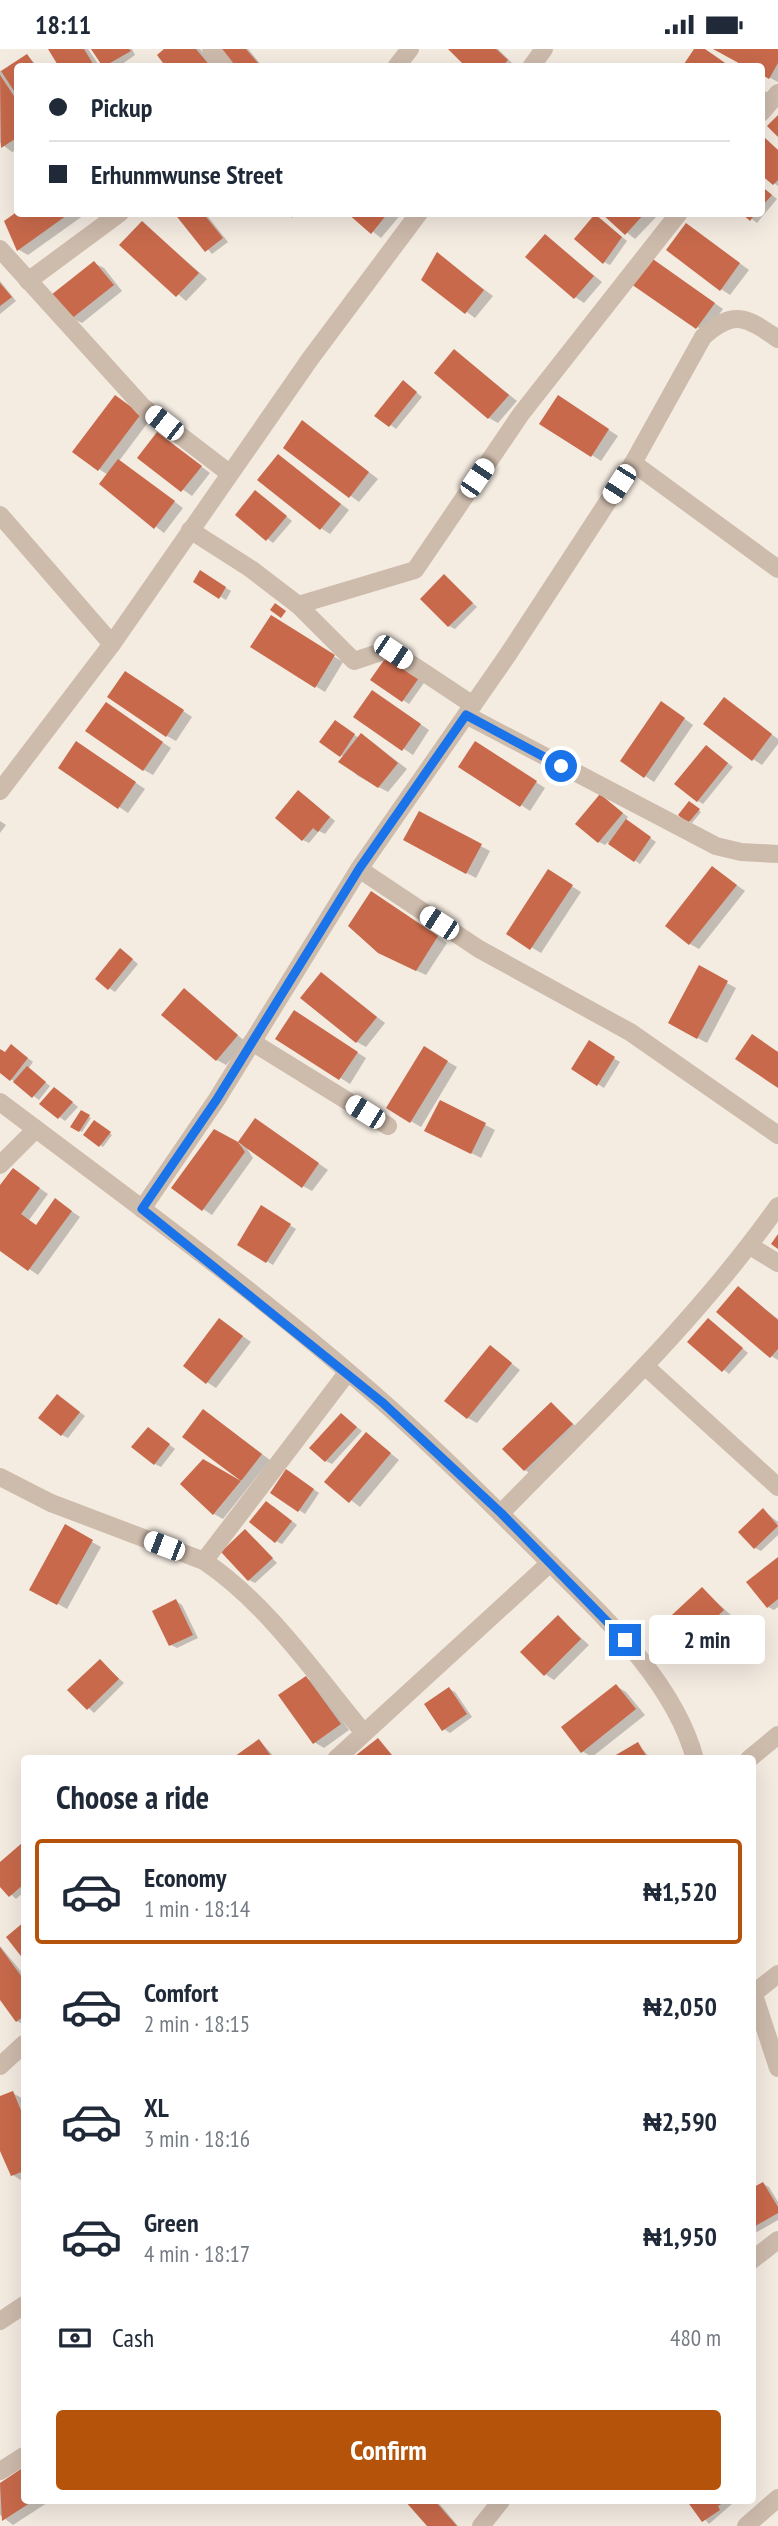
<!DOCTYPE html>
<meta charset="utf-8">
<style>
body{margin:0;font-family:"PT Sans Narrow",sans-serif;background:#f6f6f7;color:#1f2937;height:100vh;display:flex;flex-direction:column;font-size:26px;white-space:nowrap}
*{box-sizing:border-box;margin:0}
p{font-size:23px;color:#747a83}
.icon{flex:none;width:38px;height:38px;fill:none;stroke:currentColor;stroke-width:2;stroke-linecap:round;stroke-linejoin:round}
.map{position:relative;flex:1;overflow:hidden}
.side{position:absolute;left:21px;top:1706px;width:735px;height:749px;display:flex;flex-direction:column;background:#fff;border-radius:7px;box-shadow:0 7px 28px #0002}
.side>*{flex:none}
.top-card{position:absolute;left:14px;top:14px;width:751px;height:154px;border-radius:7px;box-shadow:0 7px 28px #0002;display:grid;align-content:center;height:154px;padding:0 35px;background:#fff}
.end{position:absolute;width:32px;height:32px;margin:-16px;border:9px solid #1a73e8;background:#fff;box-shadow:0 0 0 4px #fff}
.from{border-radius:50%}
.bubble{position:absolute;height:49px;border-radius:7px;background:#fff;box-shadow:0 7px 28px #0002;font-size:23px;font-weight:700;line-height:49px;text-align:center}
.car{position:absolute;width:21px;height:42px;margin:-21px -10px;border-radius:9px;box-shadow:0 0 5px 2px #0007;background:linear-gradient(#fff 24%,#345 0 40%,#fff 0 76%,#345 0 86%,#fff 0)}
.top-card b{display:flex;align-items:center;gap:24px;height:66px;font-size:26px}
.top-card b+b{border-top:2px solid #e0e1e3}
.top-card i{width:18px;height:18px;background:#1f2937}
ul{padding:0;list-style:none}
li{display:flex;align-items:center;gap:21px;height:105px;margin:0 14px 10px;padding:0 21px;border:4px solid transparent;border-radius:7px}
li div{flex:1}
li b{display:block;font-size:26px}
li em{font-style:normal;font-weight:700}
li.on{border-color:#b45309}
li>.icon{width:63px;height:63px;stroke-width:1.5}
h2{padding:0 35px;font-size:32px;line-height:84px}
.pay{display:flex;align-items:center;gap:18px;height:77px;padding:0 35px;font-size:26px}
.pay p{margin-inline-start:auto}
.button{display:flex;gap:14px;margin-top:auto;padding:14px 35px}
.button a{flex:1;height:80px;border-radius:7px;background:#b45309;color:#fff;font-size:28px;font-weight:700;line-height:80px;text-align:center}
.status{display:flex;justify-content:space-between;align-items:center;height:49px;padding:0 35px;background:#fff;direction:ltr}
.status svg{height:19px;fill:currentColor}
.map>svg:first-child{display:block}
.shadow{fill:#0003}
.building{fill:#c8694b}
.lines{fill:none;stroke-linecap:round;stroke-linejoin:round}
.minor{stroke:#cdbbac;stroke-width:18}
.route{stroke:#1a73e8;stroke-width:9}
</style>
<div class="status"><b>18:11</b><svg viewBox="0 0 49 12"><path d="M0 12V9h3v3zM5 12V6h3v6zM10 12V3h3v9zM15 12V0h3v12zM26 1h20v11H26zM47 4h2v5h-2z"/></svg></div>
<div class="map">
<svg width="778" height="2477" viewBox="0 0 778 2477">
<rect width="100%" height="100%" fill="#f4ebe1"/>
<g class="shadow">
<polygon points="50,0 88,0 100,18 61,18"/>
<polygon points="93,0 132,0 135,6 118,18 105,18"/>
<polygon points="167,0 200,0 215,18 168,18"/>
<polygon points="215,0 248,0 263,18 230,18"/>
<polygon points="450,0 498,0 516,18 469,18"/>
<polygon points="716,0 778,0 778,33 761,24 761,18"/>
<polygon points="28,7 38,18 18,18 18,100 12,103 0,94 0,21 2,23"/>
<polygon points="761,39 769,45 761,56"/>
<polygon points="763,90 778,101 778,137 761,124"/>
<polygon points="761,137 777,150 757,174 744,164 761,164"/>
<polygon points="18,164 87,164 28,206 19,201 6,172"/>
<polygon points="176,164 205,164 228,193 212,205"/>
<polygon points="285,164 296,164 292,169"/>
<polygon points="349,164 402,164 381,189"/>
<polygon points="603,164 656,164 658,166 635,190"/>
<polygon points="601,171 627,192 610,216 604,213"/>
<polygon points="142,174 207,230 186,252 122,196"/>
<polygon points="687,176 749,221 730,246 721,240"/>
<polygon points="546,187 602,233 584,254 575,248"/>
<polygon points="438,206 493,247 475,269 423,231"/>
<polygon points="94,214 104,219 122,242 82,274 72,269"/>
<polygon points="660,216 723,260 706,284 634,234"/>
<polygon points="0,232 16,252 0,265"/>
<polygon points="455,302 517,352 498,374 489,369"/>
<polygon points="409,337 422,348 396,380 377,366"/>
<polygon points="115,348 149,372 119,412 183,459 164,484 101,435 108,426 74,403"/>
<polygon points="568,354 618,387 601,412 542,374"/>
<polygon points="311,379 378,430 359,453 285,399"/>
<polygon points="166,391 210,424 192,447 139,409"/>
<polygon points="278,407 349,461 330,485 321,479"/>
<polygon points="262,447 292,472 273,494 237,466"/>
<polygon points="201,524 231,542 226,551 195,532"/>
<polygon points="445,528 477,558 455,580 449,577"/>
<polygon points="271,568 343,613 325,643 253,598"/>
<polygon points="389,606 426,631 409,655 372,631"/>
<polygon points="135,629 192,668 176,692 167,687"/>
<polygon points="381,648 429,681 413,706 355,667"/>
<polygon points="724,650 778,690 778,695 762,716 753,710"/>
<polygon points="671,660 693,676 654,733 645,727"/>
<polygon points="115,661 171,699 153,726 144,721"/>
<polygon points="341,677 359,689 362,686 371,692 407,720 388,743 358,727 341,712 344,708 322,693"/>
<polygon points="484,699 545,739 530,762 521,756"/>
<polygon points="86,700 145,740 128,764 60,718"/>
<polygon points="712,702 733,718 703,755 698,752"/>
<polygon points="304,746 335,772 325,785 319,782 309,794 303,791"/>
<polygon points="606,751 628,768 625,772 656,793 640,815 608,793 605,796 599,793 578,775"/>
<polygon points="690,754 701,763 692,774 689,772"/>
<polygon points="419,764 490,802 476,829 405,791"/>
<polygon points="0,772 6,776 0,784"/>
<polygon points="713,819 745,842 699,900 690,895"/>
<polygon points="557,828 581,843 541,904 508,884"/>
<polygon points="380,850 447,894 426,926 390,909"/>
<polygon points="126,905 138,915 115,943 109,939"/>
<polygon points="700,919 736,939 707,994 670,974"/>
<polygon points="321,925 385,974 366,998 357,993"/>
<polygon points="184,942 246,993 226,1016 217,1011"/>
<polygon points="303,969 366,1009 350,1035 278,989"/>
<polygon points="589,994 620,1013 604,1039 573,1019"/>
<polygon points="424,999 457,1018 421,1078 388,1059"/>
<polygon points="0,1001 6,1005 17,1001 33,1013 28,1020 50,1037 39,1051 0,1022"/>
<polygon points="60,1043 78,1058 65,1072 42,1055"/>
<polygon points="441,1053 495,1081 481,1109 436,1086"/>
<polygon points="82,1063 91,1069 82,1083 72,1077"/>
<polygon points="95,1073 112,1086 103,1098 85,1086"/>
<polygon points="265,1077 328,1121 312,1142 303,1137"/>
<polygon points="214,1082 246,1098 253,1109 212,1166 203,1160"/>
<polygon points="22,1127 48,1145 29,1171 37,1177 64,1157 80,1168 38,1226 0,1200 0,1139"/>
<polygon points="262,1159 296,1180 273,1216 239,1195"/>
<polygon points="738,1239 778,1270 778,1311 771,1307"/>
<polygon points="714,1275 748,1304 729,1325 690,1293"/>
<polygon points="229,1277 251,1293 216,1339 207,1333"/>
<polygon points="490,1298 520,1321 477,1374 468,1369"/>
<polygon points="63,1350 85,1367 68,1389 62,1386"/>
<polygon points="551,1355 581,1382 534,1427 525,1421"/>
<polygon points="204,1362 270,1411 223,1470 214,1465 242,1431"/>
<polygon points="342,1366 362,1382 332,1415 326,1412"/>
<polygon points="154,1384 175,1400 161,1418 155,1415"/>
<polygon points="366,1385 399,1411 360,1458 326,1432"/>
<polygon points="292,1426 319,1444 305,1465 272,1443"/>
<polygon points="273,1457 297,1476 282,1495 276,1492"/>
<polygon points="763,1461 778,1473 778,1486 761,1502 755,1499"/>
<polygon points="65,1478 101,1498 67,1560 32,1540"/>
<polygon points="246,1482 277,1514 255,1534 249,1531"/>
<polygon points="778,1510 778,1558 774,1561 768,1558"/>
<polygon points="702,1540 732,1567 692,1606 682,1600"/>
<polygon points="176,1552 182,1556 198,1589 177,1599 171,1596"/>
<polygon points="558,1568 589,1596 554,1631 545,1625"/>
<polygon points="100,1612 124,1634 94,1664 70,1641"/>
<polygon points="306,1629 316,1634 349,1681 324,1699 314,1693"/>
<polygon points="616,1637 626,1643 645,1666 592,1708 582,1702"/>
<polygon points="449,1640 455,1643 472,1668 450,1684 444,1680"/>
<polygon points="378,1691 396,1710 356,1710"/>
<polygon points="260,1692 276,1710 235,1710"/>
<polygon points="638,1695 651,1710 612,1710"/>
<polygon points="22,1796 24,1843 16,1850 0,1835 0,1815"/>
<polygon points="0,1897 24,1926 24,1976 17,1972 0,1949"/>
<polygon points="12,2044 22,2049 24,2055 22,2132 13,2126 0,2098 0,2049"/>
<polygon points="763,2135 769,2138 778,2153 778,2171 757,2183 752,2181 752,2141"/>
<polygon points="24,2420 24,2452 50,2452 13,2476 0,2466 0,2436"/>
<polygon points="407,2452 437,2452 458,2477 429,2477"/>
<polygon points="689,2452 730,2452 732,2455 709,2475"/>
</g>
<g class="building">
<polygon points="48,0 84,0 95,18 59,18"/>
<polygon points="91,0 129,0 131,2 103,18"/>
<polygon points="164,0 196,0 211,18 166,18 157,6"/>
<polygon points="213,0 246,0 258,14 254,18 228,18"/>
<polygon points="448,0 496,0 508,11 502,18 466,18"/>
<polygon points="694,0 705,0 731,18 682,18"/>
<polygon points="713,0 778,0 778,14 769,30 761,25 761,18 746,18"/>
<polygon points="27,5 36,18 18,18 18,48 1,22"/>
<polygon points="0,26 18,53 18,88 1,99"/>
<polygon points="778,66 778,88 767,77"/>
<polygon points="763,87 778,101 778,131 773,136 761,126"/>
<polygon points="761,137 772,146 761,158"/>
<polygon points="18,162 18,164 70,164 17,202 4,172"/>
<polygon points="174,164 203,164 223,189 205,203"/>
<polygon points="347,164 388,164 371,185"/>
<polygon points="601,164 645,164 625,186"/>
<polygon points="741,164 756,164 750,172"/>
<polygon points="595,165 622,188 603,215 574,190"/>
<polygon points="142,172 199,224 176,248 119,196"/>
<polygon points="686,174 740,214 720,242 666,201"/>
<polygon points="545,185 594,227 574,250 525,208"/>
<polygon points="437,203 484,241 465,265 421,231"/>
<polygon points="650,208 715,254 696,280 631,235"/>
<polygon points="94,212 114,236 71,270 51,246"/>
<polygon points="0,234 12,248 0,257"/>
<polygon points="454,300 509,346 488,370 434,324"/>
<polygon points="403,331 417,343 389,378 374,367"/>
<polygon points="115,346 141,365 98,422 72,403"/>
<polygon points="558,346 609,380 591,408 539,375"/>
<polygon points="302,371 369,423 349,449 283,399"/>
<polygon points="157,383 202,417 181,443 137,409"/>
<polygon points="278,405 341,455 320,481 257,431"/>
<polygon points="118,410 175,452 154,480 99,435"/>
<polygon points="255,441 287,467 266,492 235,466"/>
<polygon points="200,521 226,538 219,550 193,533"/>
<polygon points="444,525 473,554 448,578 420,550"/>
<polygon points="275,554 286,562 281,569 270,561"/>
<polygon points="271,566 335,606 315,639 250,598"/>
<polygon points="389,604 421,626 402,653 370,631"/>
<polygon points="125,622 184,661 166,688 107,648"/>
<polygon points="372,641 421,675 402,702 353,668"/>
<polygon points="724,648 772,685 752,712 703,675"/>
<polygon points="661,652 685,669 644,729 620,712"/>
<polygon points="106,653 163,693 143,722 85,682"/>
<polygon points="335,671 355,685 340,708 319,693"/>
<polygon points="361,684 398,714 378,739 338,713"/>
<polygon points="76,692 136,733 118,760 58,719"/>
<polygon points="475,692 537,732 520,758 458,718"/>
<polygon points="706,696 728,714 697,753 674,735"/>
<polygon points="298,741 330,768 318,783 313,779 302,792 275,769"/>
<polygon points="600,745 623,764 598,794 575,775"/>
<polygon points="689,752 700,760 688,774 678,766"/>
<polygon points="419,762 482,795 466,825 403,791"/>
<polygon points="626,770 651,788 634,813 608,795"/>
<polygon points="712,817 737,836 689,896 665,877"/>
<polygon points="548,820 573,836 530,901 506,885"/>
<polygon points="371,842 438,887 416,922 378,904 348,877"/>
<polygon points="120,899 133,910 108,941 95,930"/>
<polygon points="699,916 728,932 697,990 668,974"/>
<polygon points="321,923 377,968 356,994 300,949"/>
<polygon points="184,939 238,986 216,1012 161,966"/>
<polygon points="294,961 358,1003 339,1031 275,990"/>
<polygon points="752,985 778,1003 778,1039 735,1010"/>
<polygon points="589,991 615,1008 597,1037 571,1020"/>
<polygon points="11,995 28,1009 10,1032 0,1024 0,1000 5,1003"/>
<polygon points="424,997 448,1012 410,1074 386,1059"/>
<polygon points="27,1017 46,1033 32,1049 13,1033"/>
<polygon points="54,1038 73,1053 58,1070 39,1055"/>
<polygon points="440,1051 486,1074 471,1105 424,1082"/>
<polygon points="81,1061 90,1066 79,1083 70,1078"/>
<polygon points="255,1069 319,1114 302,1139 238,1093 245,1103 202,1162 171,1139 214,1080 238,1093"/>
<polygon points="94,1071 111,1083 99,1098 83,1086"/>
<polygon points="13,1119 40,1139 21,1165 36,1176 55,1149 72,1162 28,1222 0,1202 0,1136"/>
<polygon points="261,1156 291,1175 266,1214 237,1196"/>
<polygon points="778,1185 778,1200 771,1195"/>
<polygon points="738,1237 778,1271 778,1300 770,1309 716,1263"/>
<polygon points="219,1269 243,1287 206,1335 183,1317"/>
<polygon points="708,1269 743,1299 722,1323 687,1293"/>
<polygon points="490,1296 512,1314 467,1370 444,1352"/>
<polygon points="57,1345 80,1363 61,1387 38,1369"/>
<polygon points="551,1353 573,1375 524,1422 502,1400"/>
<polygon points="203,1360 262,1405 241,1432 182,1388"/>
<polygon points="341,1364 357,1378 325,1413 309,1399"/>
<polygon points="148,1378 170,1395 154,1416 131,1398"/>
<polygon points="366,1383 391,1404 349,1454 324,1433"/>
<polygon points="203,1410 241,1432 213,1466 180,1435"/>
<polygon points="286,1420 314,1440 298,1463 270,1444"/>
<polygon points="266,1452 292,1472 275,1494 249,1473"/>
<polygon points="763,1459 778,1477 754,1500 738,1483"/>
<polygon points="65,1475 93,1491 57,1556 29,1541"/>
<polygon points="245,1480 273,1509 248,1532 221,1503"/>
<polygon points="778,1508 778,1550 767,1559 746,1533"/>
<polygon points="702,1538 724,1561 681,1602 659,1578"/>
<polygon points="176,1550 193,1586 169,1597 152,1562"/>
<polygon points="558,1566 581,1590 544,1627 520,1603"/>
<polygon points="100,1610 119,1630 87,1661 67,1641"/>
<polygon points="306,1627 341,1675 313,1695 278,1646"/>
<polygon points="616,1635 636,1660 581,1704 561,1678"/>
<polygon points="449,1638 467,1665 442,1682 424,1655"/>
<polygon points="378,1689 395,1710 351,1710"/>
<polygon points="259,1690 273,1710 231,1710"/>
<polygon points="638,1693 648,1710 609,1710"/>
<polygon points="22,1794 24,1835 9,1848 0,1838 0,1813"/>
<polygon points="24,1873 24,1911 6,1888"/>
<polygon points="0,1898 24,1931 24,1967 16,1973 0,1951"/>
<polygon points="13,2042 24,2069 24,2122 11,2127 0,2102 0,2047"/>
<polygon points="763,2133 778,2158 778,2164 752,2179 752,2139"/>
<polygon points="24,2418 24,2452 33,2452 2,2472 0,2434"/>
<polygon points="405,2452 435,2452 457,2477 427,2477"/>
<polygon points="687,2452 726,2452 718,2457 720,2461 702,2473"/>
</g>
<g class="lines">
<g class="minor">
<polyline points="211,0 225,18"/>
<polyline points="396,18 410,0"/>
<polyline points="531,18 544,0"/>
<polyline points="761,64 778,44"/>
<polyline points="0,200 143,358 229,424"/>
<polyline points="28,232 120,164"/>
<polyline points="633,414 778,520"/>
<polyline points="0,466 112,595"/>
<polyline points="190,481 251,520 298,556 415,521 521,365 679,164"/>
<polyline points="298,556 354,612 384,602 393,603 473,656"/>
<polyline points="466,666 716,797 741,803 778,805"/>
<polyline points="0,742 112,595 310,310 419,164"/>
<polyline points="359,820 479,900 630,983 778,1086"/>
<polyline points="252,993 388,1077"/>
<path d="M0,1053c130,98 262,193 384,301 55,49 108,102 160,154 56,56 130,123 151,202"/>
<polyline points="0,1116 36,1080"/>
<path d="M142,1160l75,-110 142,-230 148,-213 126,-193 70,-126c31,-28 43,-20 75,2"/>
<polyline points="750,1197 778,1214"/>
<polyline points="645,1317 778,1438"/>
<path d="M0,1428l51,26 153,58c64,43 111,113 160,172"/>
<path d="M501,1464c96,-98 197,-194 277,-307"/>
<polyline points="204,1512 347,1324"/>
<polyline points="336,1710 550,1514"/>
<polyline points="749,1710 778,1686"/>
<polyline points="752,1940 778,2019"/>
<polyline points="754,1944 778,1925"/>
<polyline points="0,2017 24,1995"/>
<polyline points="752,2211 778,2191"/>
<polyline points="0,2272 24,2256"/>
<polyline points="0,2422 24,2407"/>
<polyline points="481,2477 501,2452"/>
<polyline points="746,2477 778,2449"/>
</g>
</g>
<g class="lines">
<polyline class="route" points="561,717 466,666 359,820 217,1050 142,1160 383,1354 501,1464 625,1591"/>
</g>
</svg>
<i class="end from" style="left:561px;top:717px"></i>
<i class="end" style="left:625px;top:1591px"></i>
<div class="bubble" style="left:649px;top:1566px;width:116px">2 min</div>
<i class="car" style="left:164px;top:374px;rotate:308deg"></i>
<i class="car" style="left:477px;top:429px;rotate:34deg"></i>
<i class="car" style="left:619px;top:435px;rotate:213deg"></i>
<i class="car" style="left:393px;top:603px;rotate:124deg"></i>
<i class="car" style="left:439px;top:874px;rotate:303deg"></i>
<i class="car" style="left:365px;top:1063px;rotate:302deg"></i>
<i class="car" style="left:164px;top:1497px;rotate:291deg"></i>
<div class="top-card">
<b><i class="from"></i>Pickup</b>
<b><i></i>Erhunmwunse Street</b>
</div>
<section class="side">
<h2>Choose a ride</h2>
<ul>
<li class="on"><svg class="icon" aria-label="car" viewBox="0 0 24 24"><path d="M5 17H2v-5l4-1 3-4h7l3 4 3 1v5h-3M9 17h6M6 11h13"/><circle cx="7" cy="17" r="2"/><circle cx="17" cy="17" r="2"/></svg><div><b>Economy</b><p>1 min · 18:14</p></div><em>₦1,520</em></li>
<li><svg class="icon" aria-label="car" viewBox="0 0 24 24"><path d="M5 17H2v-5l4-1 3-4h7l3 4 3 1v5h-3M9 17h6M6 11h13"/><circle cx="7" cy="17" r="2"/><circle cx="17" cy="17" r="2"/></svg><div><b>Comfort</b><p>2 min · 18:15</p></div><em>₦2,050</em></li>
<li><svg class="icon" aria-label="car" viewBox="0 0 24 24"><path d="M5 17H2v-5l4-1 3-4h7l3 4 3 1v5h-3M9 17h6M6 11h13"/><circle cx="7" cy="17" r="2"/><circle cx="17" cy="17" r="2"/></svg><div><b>XL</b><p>3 min · 18:16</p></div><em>₦2,590</em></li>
<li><svg class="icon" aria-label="car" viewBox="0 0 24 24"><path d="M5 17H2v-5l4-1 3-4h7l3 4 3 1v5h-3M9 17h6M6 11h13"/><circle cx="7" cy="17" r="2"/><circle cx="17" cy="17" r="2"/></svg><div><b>Green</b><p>4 min · 18:17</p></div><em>₦1,950</em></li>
</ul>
<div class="pay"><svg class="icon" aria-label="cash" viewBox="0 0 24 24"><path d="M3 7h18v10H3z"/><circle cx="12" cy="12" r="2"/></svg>Cash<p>480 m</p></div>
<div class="button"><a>Confirm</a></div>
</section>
</div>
